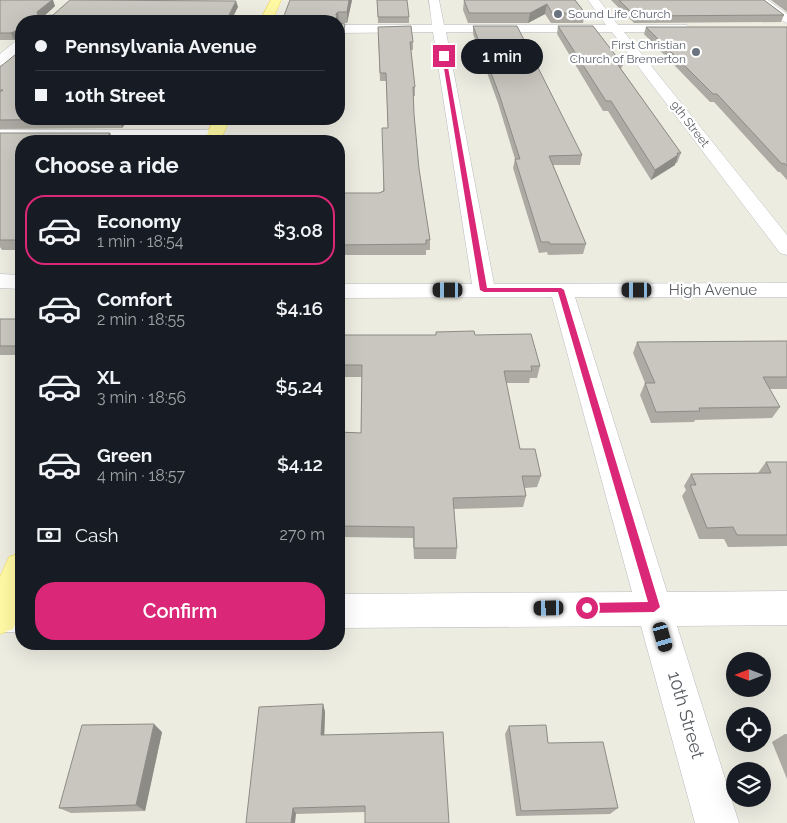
<!DOCTYPE html>
<meta charset="utf-8">
<style>
body{margin:0;font-family:Raleway,sans-serif;background:#20242c;color:#f1f3f6;height:100vh;display:flex;flex-direction:column;font-size:19px;white-space:nowrap}
*{box-sizing:border-box;margin:0}
p{font-size:16px;color:#9ea1a6}
.icon{flex:none;width:28px;height:28px;fill:none;stroke:currentColor;stroke-width:2;stroke-linecap:round;stroke-linejoin:round}
.map{position:relative;flex:1;overflow:hidden}
.side{position:absolute;left:15px;top:135px;width:330px;height:515px;display:flex;flex-direction:column;background:#171b24;border-radius:20px;box-shadow:0 5px 20px #0002}
.side>*{flex:none}
.top-card{position:absolute;left:15px;top:15px;width:330px;height:110px;border-radius:20px;box-shadow:0 5px 20px #0002;display:grid;align-content:center;height:110px;padding:0 20px;background:#171b24}
.needle{width:32px;rotate:270deg}
.buttons{position:absolute;left:726px;top:652px;display:grid;gap:10px}
.buttons a{display:grid;place-items:center;width:45px;height:45px;border-radius:50%;background:#171b24;box-shadow:0 5px 20px #0002;font-size:25px}
.end{position:absolute;width:22px;height:22px;margin:-11px;border:6px solid #db2777;background:#fff;box-shadow:0 0 0 2px #fff}
.from{border-radius:50%}
.bubble{position:absolute;height:35px;border-radius:18px;background:#171b24;box-shadow:0 5px 20px #0002;font-size:16px;font-weight:600;line-height:35px;text-align:center}
.car{position:absolute;width:15px;height:30px;margin:-15px -8px;border-radius:6px;box-shadow:0 0 4px 1px #0007;background:linear-gradient(#222 24%,#8ab4d8 0 40%,#222 0 76%,#8ab4d8 0 86%,#222 0)}
.top-card b{display:flex;align-items:center;gap:18px;height:48px;font-size:19px}
.top-card b+b{border-top:1px solid #363941}
.top-card i{width:12px;height:12px;background:#f1f3f6}
ul{padding:0;list-style:none}
li{display:flex;align-items:center;gap:15px;height:70px;margin:0 10px 8px;padding:0 10px;border:2px solid transparent;border-radius:20px}
li div{flex:1}
li b{display:block;font-size:19px}
li em{font-style:normal;font-weight:600}
li.active{border-color:#db2777}
li>.icon{width:45px;height:45px;stroke-width:1.5}
h2{padding:0 20px;font-size:22px;line-height:60px}
.pay{display:flex;align-items:center;gap:12px;height:55px;padding:0 20px;font-size:19px}
.pay p{margin-inline-start:auto}
.primary-button{display:flex;gap:10px;margin-top:auto;padding:10px 20px}
.primary-button a{flex:1;height:58px;border-radius:20px;background:#db2777;color:#fff;font-size:20px;font-weight:600;line-height:58px;text-align:center}
.map>svg:first-child{display:block}
.lines{fill:none;stroke-linecap:round;stroke-linejoin:round}
.minor-casing{stroke:#b9bbc1;stroke-width:1}
.major-casing{stroke:#f7d950;stroke-width:1}
.minor{fill:#fff;fill-rule:evenodd}
.major{fill:#fff9a4;fill-rule:evenodd}
.wall{fill:#acaaa3}
.shaded-wall{fill:#8c8b85}
.building{fill:#c8c6be;stroke:#8c8b85}
.route{fill:#db2777}
.worship-dot{fill:#6b7280;stroke:#fff;stroke-width:2}
.labels{text-anchor:middle;stroke-width:4.5;stroke-linejoin:round;paint-order:stroke}
.far-worship-label{font-size:12px;fill:#5b616d;stroke:#fff;text-anchor:start}
.far-street-label{font-size:12px;fill:#595d63;stroke:#fff}
.street-label{font-size:15px;fill:#595d63;stroke:#fff}
.near-street-label{font-size:18px;fill:#595d63;stroke:#fff}
</style>
<div class="map">
<svg width="787" height="823" viewBox="0 0 787 823">
<rect width="100%" height="100%" fill="#edece1"/>
<g class="lines">
<g class="minor-casing">
<g id="minor">
<polygon points="429,0 439,0 444,25 606,25 588,0 599,0 618,25 687,25 689,28 687,31 683,32 624,32 787,235 787,255 780,253 612,32 446,32 494,284 787,283 787,297 575,297 667,592 787,591 787,625 677,626 739,823 695,823 641,626 339,628 339,594 632,592 552,297 339,298 339,284 472,284 433,32 339,33 339,25 432,25"/>
<polygon points="756,0 768,0 787,14 787,23 783,21"/>
<polygon points="21,39 21,49 5,64 0,65 0,54 17,40"/>
<polygon points="0,130 215,130 221,132 223,135 221,138 215,140 0,140"/>
<polygon points="0,274 21,275 21,289 0,288"/>
<rect x="0" y="598" width="21" height="34"/>
</g>
</g>
<g class="major-casing">
<g id="major">
<polygon points="271,0 281,0 272,21 260,21"/>
<polygon points="214,119 230,119 220,141 204,141"/>
<polygon points="21,553 21,609 13,629 0,634 0,577 9,557"/>
</g>
</g>
<use href="#minor" class="minor"/>
<use href="#major" class="major"/>
</g>
<g class="wall">
<polygon points="0,0 55,6 44,16 238,7 21,21 21,38 21,37 14,40 0,40"/>
<polygon points="290,0 352,0 347,23 339,23 345,24 345,35 339,72 339,21"/>
<polygon points="377,0 409,17 409,23 378,23"/>
<polygon points="464,0 575,0 585,13 583,23 551,23 545,14 528,23 468,23 463,10"/>
<polygon points="611,0 764,0 784,15 781,22 634,23"/>
<polygon points="771,0 787,0 787,12"/>
<polygon points="473,26 582,155 580,165 553,165 586,244 583,254 548,255 547,252 539,253 513,168 515,159 498,103 473,34"/>
<polygon points="558,26 623,65 621,69 681,153 677,163 675,163 675,165 651,180 608,111 603,111 557,34"/>
<polygon points="378,27 413,42 413,50 411,50 415,87 415,96 413,96 414,114 419,169 430,240 430,250 426,250 426,255 339,255 339,193 379,193 383,191 388,128 386,81 380,81"/>
<polygon points="646,27 787,27 787,180 780,172 778,172 714,102 710,102 644,34"/>
<polygon points="0,67 129,119 122,128 0,129"/>
<polygon points="0,133 110,133 113,141 21,141 21,250 2,250 0,247"/>
<rect x="0" y="319" width="21" height="36"/>
<polygon points="436,332 475,335 540,366 537,378 530,378 529,383 506,383 520,449 541,476 537,487 525,488 526,496 523,507 454,509 457,548 456,559 414,559 413,538 339,537 339,432 361,433 362,377 339,377 339,335 436,335"/>
<polygon points="787,341 787,389 769,389 780,407 772,418 695,420 694,422 651,423 640,395 645,383 633,353 637,342"/>
<polygon points="766,462 787,462 787,546 728,547 724,539 699,539 682,496 686,490 684,486 691,474 758,473"/>
<polygon points="323,704 325,712 324,735 443,732 365,812 296,814 246,823"/>
<polygon points="509,726 548,743 618,808 610,814 516,816 505,734"/>
<polygon points="162,732 145,811 71,813 59,808"/>
<polygon points="785,734 787,734 787,779 772,742"/>
</g>
<g class="shaded-wall">
<polygon points="52,0 53,0 55,6 40,20 37,12"/>
<polygon points="349,0 352,0 347,23 347,12"/>
<polygon points="236,1 238,7 231,21 226,21"/>
<polygon points="547,4 545,14 528,23 530,13"/>
<polygon points="338,12 339,23 339,21 337,21 336,14"/>
<polygon points="345,24 345,35 339,72 339,56"/>
<polygon points="18,30 21,37 14,40 11,33"/>
<polygon points="120,119 129,119 122,128"/>
<polygon points="110,133 113,141 105,141"/>
<polygon points="678,155 675,165 651,180 655,170"/>
<polygon points="21,341 21,352 18,346"/>
<polygon points="323,704 325,712 324,743 321,735"/>
<polygon points="154,724 162,732 145,811 136,805"/>
<polygon points="293,808 296,814 295,823 291,823"/>
</g>
<g class="building">
<polygon points="0,0 52,0 37,12 38,16 53,15 70,0 236,1 226,21 21,21 21,33 20,33 18,30 11,33 0,33"/>
<polygon points="290,0 349,0 347,12 338,12 336,14 337,21 282,21"/>
<polygon points="377,0 407,0 409,17 378,17"/>
<polygon points="464,0 575,0 585,13 552,13 547,4 530,13 469,13"/>
<polygon points="619,0 764,0 784,15 635,16"/>
<polygon points="339,23 345,24 339,56"/>
<polygon points="411,26 413,42 410,42 415,87 413,87 414,114 419,169 430,240 426,240 426,244 339,245 339,193 379,193 384,191 382,128 388,128 386,73 380,73 378,27"/>
<polygon points="473,26 517,26 582,155 549,156 586,244 550,244 549,242 541,242 515,159 520,159 499,94"/>
<polygon points="558,26 593,26 623,65 618,65 681,153 677,153 678,155 655,170 611,101 606,101"/>
<polygon points="646,27 787,27 787,166 784,163 782,164 717,94 713,94"/>
<polygon points="21,50 21,119 120,119 0,120 0,92 3,90 0,90 0,67"/>
<polygon points="0,133 110,133 105,141 21,141 21,240 0,240"/>
<polygon points="0,319 21,319 21,341 18,346 0,346"/>
<polygon points="474,331 475,335 531,334 540,366 531,366 532,371 504,371 520,449 535,449 541,476 522,476 526,496 453,498 457,548 414,548 414,527 339,526 339,432 361,433 362,365 339,365 339,335 436,335 436,332"/>
<polygon points="787,341 787,377 763,377 780,407 699,408 700,411 656,412 645,383 655,383 637,342"/>
<polygon points="766,462 787,462 787,535 737,535 733,527 707,528 690,485 696,485 691,474 771,473"/>
<polygon points="323,704 321,735 443,732 449,823 365,823 365,806 293,808 291,823 246,823 259,707"/>
<polygon points="154,724 136,805 59,808 82,725"/>
<polygon points="546,725 548,743 603,742 618,808 521,811 509,726"/>
</g>
<polygon class="route" points="444,55 446,56 487,288 561,288 564,290 660,607 654,612 587,613 582,608 587,603 648,602 558,292 484,292 480,290 442,56"/>
<g class="worship-dot">
<circle cx="558" cy="14" r="5"/>
<circle cx="696" cy="52" r="5"/>
</g>
<g class="labels">
<g class="far-worship-label">
<text x="568" y="18">Sound Life Church</text>
<text x="686" y="49" text-anchor="end">First Christian<tspan x="686" dy="14">Church of Bremerton</tspan></text>
</g>
<g class="far-street-label">
<text transform="translate(690 124) rotate(52)" y="4">9th Street</text>
</g>
<g class="street-label">
<text x="713" y="295">High Avenue</text>
</g>
<g class="near-street-label">
<text transform="translate(686 715) rotate(74)" y="6">10th Street</text>
</g>
</g>
</svg>
<div class="buttons">
<a><svg class="needle" viewBox="-14 -14 28 28"><path d="M0-13l5 13h-10z" fill="#e53935"/><path d="M0 13l5-13h-10z" fill="#9ea1a6"/></svg></a>
<a><svg class="icon" aria-label="locate" viewBox="0 0 24 24"><circle cx="12" cy="12" r="6"/><path d="M12 2v4M12 18v4M2 12h4M18 12h4"/></svg></a>
<a><svg class="icon" aria-label="layers" viewBox="0 0 24 24"><path d="M12 4l9 5-9 5-9-5zM3 14l9 5 9-5"/></svg></a>
</div>
<i class="end from" style="left:587px;top:608px"></i>
<i class="end" style="left:444px;top:56px"></i>
<div class="bubble" style="left:461px;top:39px;width:82px">1 min</div>
<i class="car" style="left:448px;top:290px;rotate:270deg"></i>
<i class="car" style="left:637px;top:290px;rotate:270deg"></i>
<i class="car" style="left:549px;top:608px;rotate:269deg"></i>
<i class="car" style="left:663px;top:637px;rotate:164deg"></i>
<div class="top-card">
<b><i class="from"></i>Pennsylvania Avenue</b>
<b><i></i>10th Street</b>
</div>
<section class="side">
<h2>Choose a ride</h2>
<ul>
<li class="active"><svg class="icon" aria-label="car" viewBox="0 0 24 24"><path d="M5 17H2v-5l4-1 3-4h7l3 4 3 1v5h-3M9 17h6M6 11h13"/><circle cx="7" cy="17" r="2"/><circle cx="17" cy="17" r="2"/></svg><div><b>Economy</b><p>1 min · 18:54</p></div><em>$3.08</em></li>
<li><svg class="icon" aria-label="car" viewBox="0 0 24 24"><path d="M5 17H2v-5l4-1 3-4h7l3 4 3 1v5h-3M9 17h6M6 11h13"/><circle cx="7" cy="17" r="2"/><circle cx="17" cy="17" r="2"/></svg><div><b>Comfort</b><p>2 min · 18:55</p></div><em>$4.16</em></li>
<li><svg class="icon" aria-label="car" viewBox="0 0 24 24"><path d="M5 17H2v-5l4-1 3-4h7l3 4 3 1v5h-3M9 17h6M6 11h13"/><circle cx="7" cy="17" r="2"/><circle cx="17" cy="17" r="2"/></svg><div><b>XL</b><p>3 min · 18:56</p></div><em>$5.24</em></li>
<li><svg class="icon" aria-label="car" viewBox="0 0 24 24"><path d="M5 17H2v-5l4-1 3-4h7l3 4 3 1v5h-3M9 17h6M6 11h13"/><circle cx="7" cy="17" r="2"/><circle cx="17" cy="17" r="2"/></svg><div><b>Green</b><p>4 min · 18:57</p></div><em>$4.12</em></li>
</ul>
<div class="pay"><svg class="icon" aria-label="cash" viewBox="0 0 24 24"><path d="M3 7h18v10H3z"/><circle cx="12" cy="12" r="2"/></svg>Cash<p>270 m</p></div>
<div class="primary-button"><a>Confirm</a></div>
</section>
</div>
